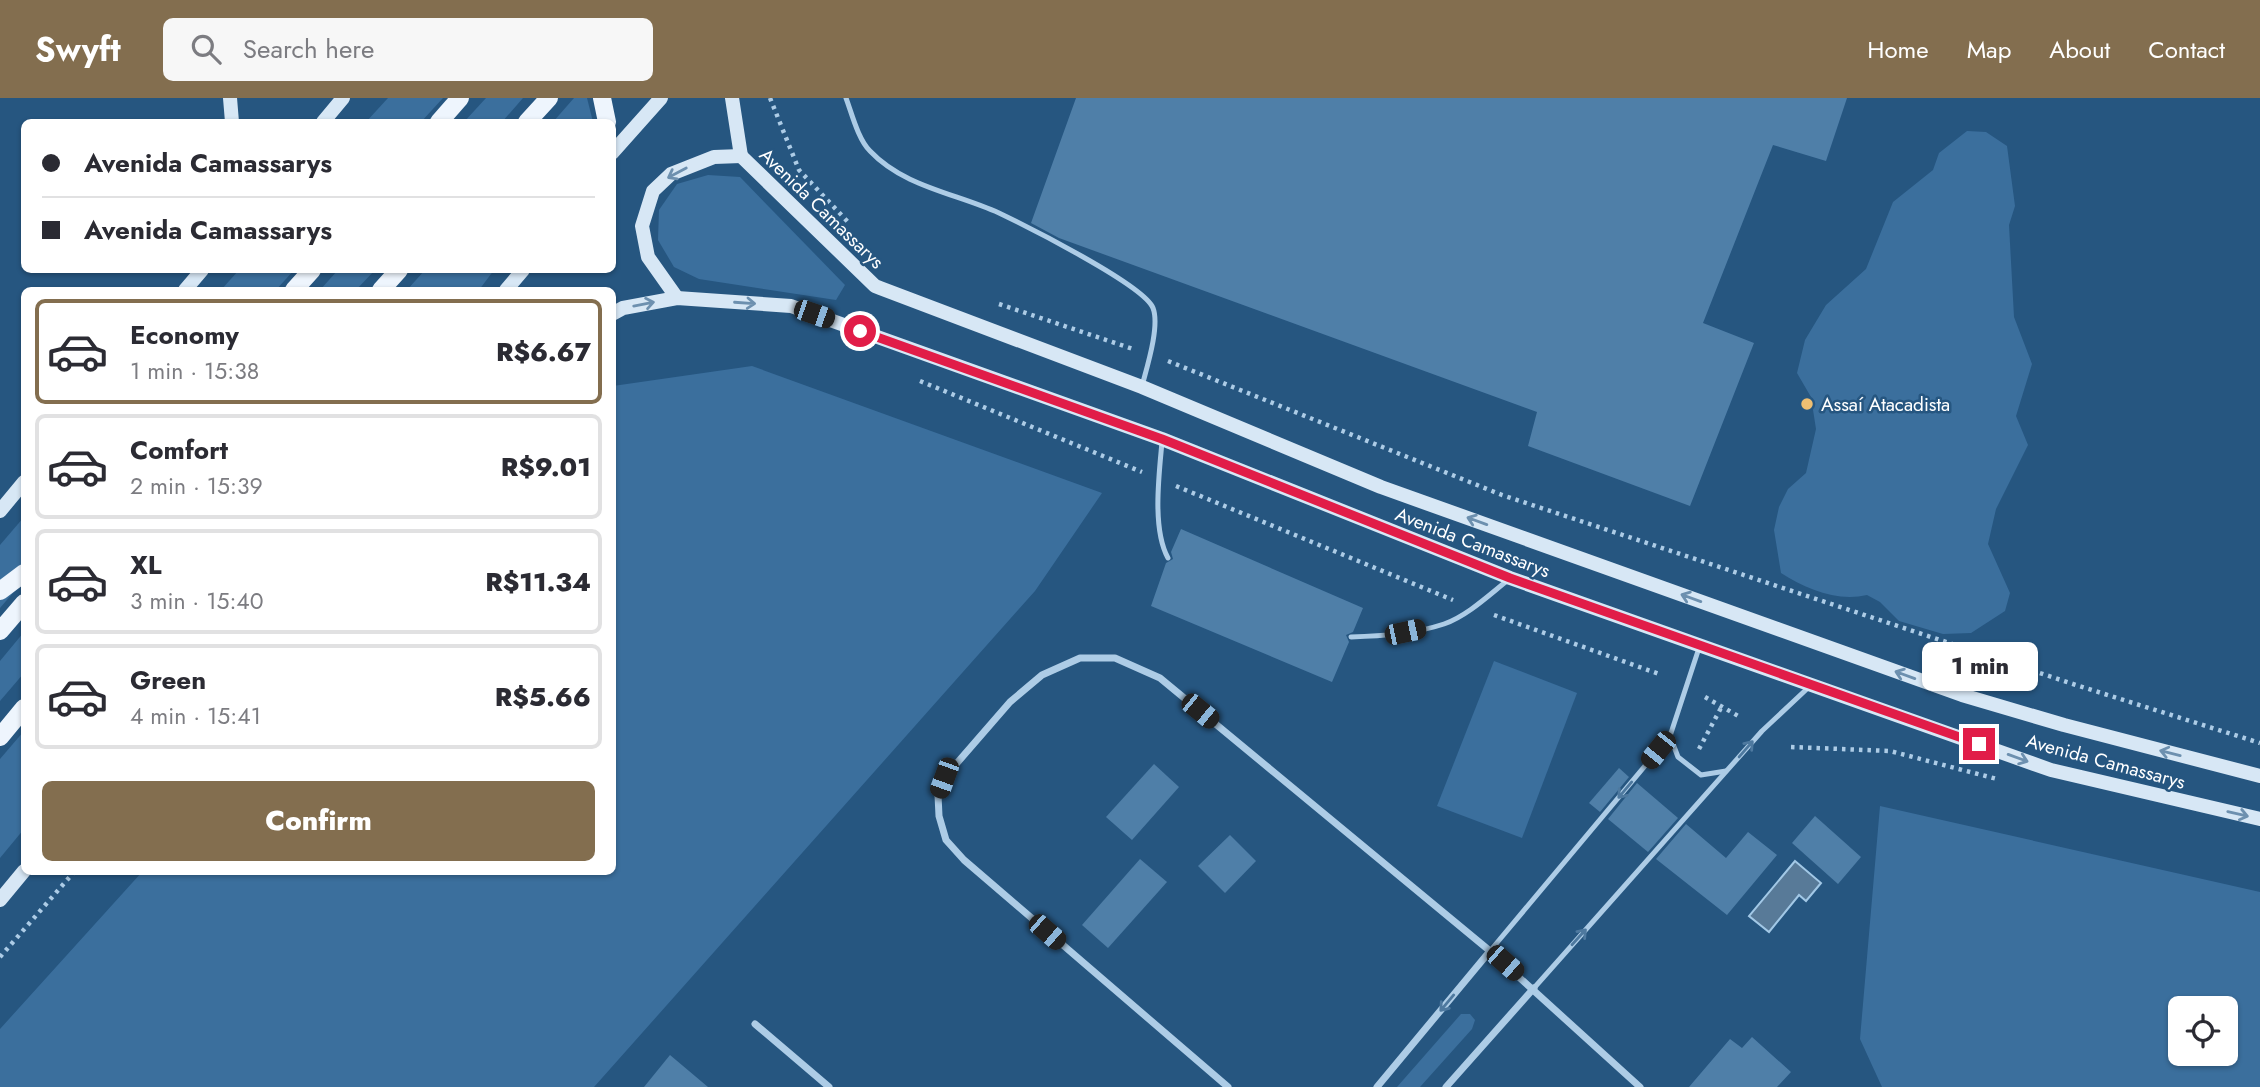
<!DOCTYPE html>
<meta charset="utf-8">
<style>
body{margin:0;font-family:Jost,sans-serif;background:#f7f7f7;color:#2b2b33;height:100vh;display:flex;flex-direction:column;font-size:26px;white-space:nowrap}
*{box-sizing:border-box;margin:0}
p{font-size:23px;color:#7c7c81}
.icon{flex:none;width:38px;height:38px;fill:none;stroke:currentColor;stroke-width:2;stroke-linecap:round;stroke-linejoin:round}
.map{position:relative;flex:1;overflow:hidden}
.drawer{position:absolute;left:21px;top:189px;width:595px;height:588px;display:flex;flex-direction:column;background:#fff;border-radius:10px;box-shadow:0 2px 5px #0004}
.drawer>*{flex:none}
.hud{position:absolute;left:21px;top:21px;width:595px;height:154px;border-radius:10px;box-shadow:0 2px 5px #0004;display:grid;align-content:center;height:154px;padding:0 21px;background:#fff}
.tools{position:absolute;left:2168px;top:898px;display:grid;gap:14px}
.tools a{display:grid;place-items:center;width:70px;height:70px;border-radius:10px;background:#fff;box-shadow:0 2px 5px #0004;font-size:35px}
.end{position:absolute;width:32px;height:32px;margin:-16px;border:9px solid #e11d48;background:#fff;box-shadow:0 0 0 4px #fff}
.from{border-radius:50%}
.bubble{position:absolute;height:49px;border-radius:10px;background:#fff;box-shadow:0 2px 5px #0004;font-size:23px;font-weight:800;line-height:49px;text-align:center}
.car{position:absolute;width:21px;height:42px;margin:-21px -10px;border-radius:9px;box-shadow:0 0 5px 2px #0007;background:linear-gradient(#222 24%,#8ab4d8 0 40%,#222 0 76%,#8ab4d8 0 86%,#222 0)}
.hud b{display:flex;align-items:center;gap:24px;height:66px;font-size:26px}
.hud b+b{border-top:2px solid #e1e1e2}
.hud i{width:18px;height:18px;background:#2b2b33}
ul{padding:12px 0 0;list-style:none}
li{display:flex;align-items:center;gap:21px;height:105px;margin:0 14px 10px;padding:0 7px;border:4px solid #e1e1e2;border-radius:10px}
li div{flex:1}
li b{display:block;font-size:26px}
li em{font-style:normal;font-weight:800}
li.selected{border-color:#836e4f}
li>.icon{width:63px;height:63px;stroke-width:1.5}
.cta{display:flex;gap:14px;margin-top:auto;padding:14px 21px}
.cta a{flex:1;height:80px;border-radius:10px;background:#836e4f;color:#fff;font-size:28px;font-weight:800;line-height:80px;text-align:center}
header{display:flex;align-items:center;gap:42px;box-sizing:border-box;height:98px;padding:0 35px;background:#836e4f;color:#fff}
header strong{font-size:33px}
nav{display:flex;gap:38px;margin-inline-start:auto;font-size:24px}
.search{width:490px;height:63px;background:#f7f7f7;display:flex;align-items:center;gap:18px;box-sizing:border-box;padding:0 24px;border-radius:10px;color:#7c7c81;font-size:26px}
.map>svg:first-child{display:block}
.green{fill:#3b6f9d;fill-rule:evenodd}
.water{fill:#587a98;stroke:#a2c8e6;stroke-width:2}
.building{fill:#4f7fa8}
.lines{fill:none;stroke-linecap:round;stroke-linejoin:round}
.path{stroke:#adcce6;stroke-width:4.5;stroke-dasharray:3.5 5;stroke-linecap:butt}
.lane{stroke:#adcce6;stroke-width:5}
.street{stroke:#adcce6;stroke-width:7}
.secondary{stroke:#d7e7f5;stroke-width:14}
.primary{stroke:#eef5fd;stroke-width:18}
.oneway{stroke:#6d90af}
.oneway2{stroke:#4e799f}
.route{stroke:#e11d48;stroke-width:9}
.poi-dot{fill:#efbf72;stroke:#265680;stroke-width:2.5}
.labels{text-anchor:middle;stroke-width:5;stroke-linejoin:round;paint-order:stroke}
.street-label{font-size:19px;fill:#fff;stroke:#265680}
.poi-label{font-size:19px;fill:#fff;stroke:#265680;text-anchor:start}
</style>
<header>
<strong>Swyft</strong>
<div class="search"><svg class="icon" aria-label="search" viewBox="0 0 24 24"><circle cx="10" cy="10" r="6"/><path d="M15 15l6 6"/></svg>Search here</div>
<nav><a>Home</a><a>Map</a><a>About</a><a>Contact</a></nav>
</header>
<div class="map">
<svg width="2260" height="989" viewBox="0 0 2260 989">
<rect width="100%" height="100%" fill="#265680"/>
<g class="green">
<polygon points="388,0 443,0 421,24 366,24"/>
<polygon points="486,0 523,0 502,24 464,24"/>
<polygon points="574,0 587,0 593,24 553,24"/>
<path d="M1967,33l19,1 21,14 8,60 -6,19 5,92 18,47 -16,52 12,29 -32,64 -8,35 22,49 -5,18 -34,22 -28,1 -44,-13 -19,-19 -13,-7c-30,7 -61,-6 -86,-22l-7,-43 5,-23 9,-18 18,-16 10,-44 -5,-32 -14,-24 8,-33 21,-35 40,-36 27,-67 40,-32 6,-17z"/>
<polygon points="708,77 740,79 845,187 836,202 699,181 674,169 658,142 659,112 677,86"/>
<polygon points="239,172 294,172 276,192 221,192"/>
<polygon points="338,172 375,172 356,192 320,192"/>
<polygon points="425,172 494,172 479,192 407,192"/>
<polygon points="752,268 1102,395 1035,493 594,989 0,989 0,931 142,774 612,774 613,288"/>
<polygon points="24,419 24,482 0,510 0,447"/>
<polygon points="24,534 24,575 0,603 0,563"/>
<polygon points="1494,563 1577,595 1522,740 1437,708"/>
<polygon points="24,633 24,731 0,760 0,661"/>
<path d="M1880,708l380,86v195h-378l-22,-48zM2180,910h46v46h-46z"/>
<polygon points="1461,916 1470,916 1475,922 1472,931 1420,989 1397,989"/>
</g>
<polygon class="water" points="1795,763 1821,785 1806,803 1799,797 1769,834 1749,818"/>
<g class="building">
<polygon points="1076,0 1847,0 1826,63 1773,47 1703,225 1754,245 1690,408 1528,348 1537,314 1059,140 1031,125"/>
<polygon points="1181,431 1363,510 1353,534 1346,537 1349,544 1332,584 1151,508 1166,465 1173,461 1171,454"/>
<polygon points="1154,666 1179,689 1132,742 1106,719"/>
<polygon points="1619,670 1629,679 1600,714 1589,705"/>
<polygon points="1637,685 1678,720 1648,754 1608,721"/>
<polygon points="1815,718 1861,759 1838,786 1792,745"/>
<polygon points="1686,726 1726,760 1748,734 1777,757 1727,817 1656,761"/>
<polygon points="1230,737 1256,763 1225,795 1198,768"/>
<polygon points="1140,761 1167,784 1108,850 1082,827"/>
<polygon points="1752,939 1791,974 1777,989 1689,989 1730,941 1742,950"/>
<polygon points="670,957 708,989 644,989"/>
</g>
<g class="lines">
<g class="path">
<polyline points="770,0 799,72 848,124"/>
<polyline points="999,206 1133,251"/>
<polyline points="1168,263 1502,397 2076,587 2260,645"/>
<polyline points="920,283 1142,374"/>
<polyline points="1176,388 1453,502"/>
<polyline points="1494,517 1659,576"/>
<polyline points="1705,599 1740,619"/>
<polyline points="1791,649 1890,653 1997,681"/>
<polyline points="1699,651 1722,608"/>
<polyline points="0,859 74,774"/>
</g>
<g class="lane">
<path d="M846,0c6,16 12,41 24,53 34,36 85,42 129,62 27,13 145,72 154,95 7,18 -6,59 -11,78"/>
<path d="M1162,344c-3,33 -10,87 6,116"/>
<path d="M1351,539c31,-1 63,-3 93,-13 23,-8 45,-29 64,-44"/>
<polyline points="1670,638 1678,659 1701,677 1726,673"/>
<polyline points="1490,853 1670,638 1699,550"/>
<polyline points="1534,890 1762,633 1810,588"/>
</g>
<g class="street">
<polyline points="755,926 829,989"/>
<polyline points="1228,989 964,762 946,742 939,718 938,697 944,680 1010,604 1042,577 1080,560 1115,560 1160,580 1490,853 1640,989"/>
<polyline points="1377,989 1490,853"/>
<polyline points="1446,989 1534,890"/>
</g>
<g class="secondary">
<polyline points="230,0 232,24"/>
<polyline points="732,0 741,58"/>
<polyline points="323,24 343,0"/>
<polyline points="612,55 661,0"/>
<polyline points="741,58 875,188 880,190 1142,289 1381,389 1962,597 2064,627 2260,678"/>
<polyline points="185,192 202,172"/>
<polyline points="506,192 523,172"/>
<polyline points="677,200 648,159 642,128 653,93 671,76 714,59 741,58"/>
<polyline points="612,216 623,210 677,200 791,208 1162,341 1510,480 2051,672 2260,721"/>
<polyline points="0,413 24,384"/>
<polyline points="0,802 24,773"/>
</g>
<g class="primary">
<polyline points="602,0 607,24"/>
<polyline points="439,24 460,0"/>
<polyline points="527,24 549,0"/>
<polyline points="294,192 312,172"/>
<polyline points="381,192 399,172"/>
<polyline points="0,493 24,475"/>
<polyline points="0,533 24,505"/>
<polyline points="0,639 24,610"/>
</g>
</g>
<defs><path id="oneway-shaft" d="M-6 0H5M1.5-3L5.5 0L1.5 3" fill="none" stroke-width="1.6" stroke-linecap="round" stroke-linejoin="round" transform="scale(1.75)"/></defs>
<g class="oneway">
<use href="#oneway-shaft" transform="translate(677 75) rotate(152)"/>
<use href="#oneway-shaft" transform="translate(745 205) rotate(4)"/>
<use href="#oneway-shaft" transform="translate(644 206) rotate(-11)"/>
<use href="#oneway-shaft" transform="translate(1477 423) rotate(-160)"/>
<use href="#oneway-shaft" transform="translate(1691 500) rotate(-160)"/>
<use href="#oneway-shaft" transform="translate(1905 577) rotate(-160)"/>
<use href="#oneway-shaft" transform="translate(2170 655) rotate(-166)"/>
<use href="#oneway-shaft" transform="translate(2018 660) rotate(20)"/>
<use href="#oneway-shaft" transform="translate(2238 716) rotate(13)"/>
</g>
<g class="oneway2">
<use href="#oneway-shaft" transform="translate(1746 651) rotate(-49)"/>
<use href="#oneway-shaft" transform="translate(1625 692) rotate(130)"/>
<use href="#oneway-shaft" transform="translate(1579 839) rotate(-48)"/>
<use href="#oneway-shaft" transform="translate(1447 905) rotate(130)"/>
</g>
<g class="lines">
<polyline class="route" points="860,233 1162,341 1510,480 1979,646"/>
</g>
<circle class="poi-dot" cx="1807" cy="306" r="7"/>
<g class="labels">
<g class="street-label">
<text transform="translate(822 110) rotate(44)" y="7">Avenida Camassarys</text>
<text transform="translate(1473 444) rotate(21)" y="7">Avenida Camassarys</text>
<text transform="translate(2106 663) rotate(15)" y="7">Avenida Camassarys</text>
</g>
<g class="poi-label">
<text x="1821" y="313">Assaí Atacadista</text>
</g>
</g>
</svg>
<div class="tools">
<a><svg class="icon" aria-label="locate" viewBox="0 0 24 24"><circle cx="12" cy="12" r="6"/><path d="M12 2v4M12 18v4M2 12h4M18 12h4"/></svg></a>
</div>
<i class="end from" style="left:860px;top:233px"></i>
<i class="end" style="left:1979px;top:646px"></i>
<div class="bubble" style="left:1922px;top:544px;width:116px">1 min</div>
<i class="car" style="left:814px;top:216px;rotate:109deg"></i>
<i class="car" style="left:1405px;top:534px;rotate:78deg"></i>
<i class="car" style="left:1200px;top:613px;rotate:129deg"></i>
<i class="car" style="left:1658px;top:652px;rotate:219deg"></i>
<i class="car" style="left:944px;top:680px;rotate:200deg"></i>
<i class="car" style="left:1047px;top:834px;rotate:131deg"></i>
<i class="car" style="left:1505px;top:865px;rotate:131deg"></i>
<div class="hud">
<b><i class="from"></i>Avenida Camassarys</b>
<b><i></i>Avenida Camassarys</b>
</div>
<section class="drawer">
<ul>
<li class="selected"><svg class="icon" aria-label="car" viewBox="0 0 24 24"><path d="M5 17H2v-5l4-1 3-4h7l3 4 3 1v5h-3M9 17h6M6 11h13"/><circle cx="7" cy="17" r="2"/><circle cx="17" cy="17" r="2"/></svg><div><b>Economy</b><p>1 min · 15:38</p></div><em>R$6.67</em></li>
<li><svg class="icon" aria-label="car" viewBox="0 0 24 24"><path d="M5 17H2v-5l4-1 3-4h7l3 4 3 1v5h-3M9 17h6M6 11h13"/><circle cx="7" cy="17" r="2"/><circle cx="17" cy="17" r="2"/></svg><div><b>Comfort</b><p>2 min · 15:39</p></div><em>R$9.01</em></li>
<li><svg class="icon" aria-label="car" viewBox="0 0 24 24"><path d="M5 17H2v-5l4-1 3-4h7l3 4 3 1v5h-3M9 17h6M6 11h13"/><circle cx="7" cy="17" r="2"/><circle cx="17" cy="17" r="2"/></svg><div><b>XL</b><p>3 min · 15:40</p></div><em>R$11.34</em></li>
<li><svg class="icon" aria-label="car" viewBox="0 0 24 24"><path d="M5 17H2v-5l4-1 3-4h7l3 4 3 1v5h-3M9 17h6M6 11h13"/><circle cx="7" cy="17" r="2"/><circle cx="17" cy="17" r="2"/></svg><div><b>Green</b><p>4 min · 15:41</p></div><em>R$5.66</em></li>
</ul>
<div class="cta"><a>Confirm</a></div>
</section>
</div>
